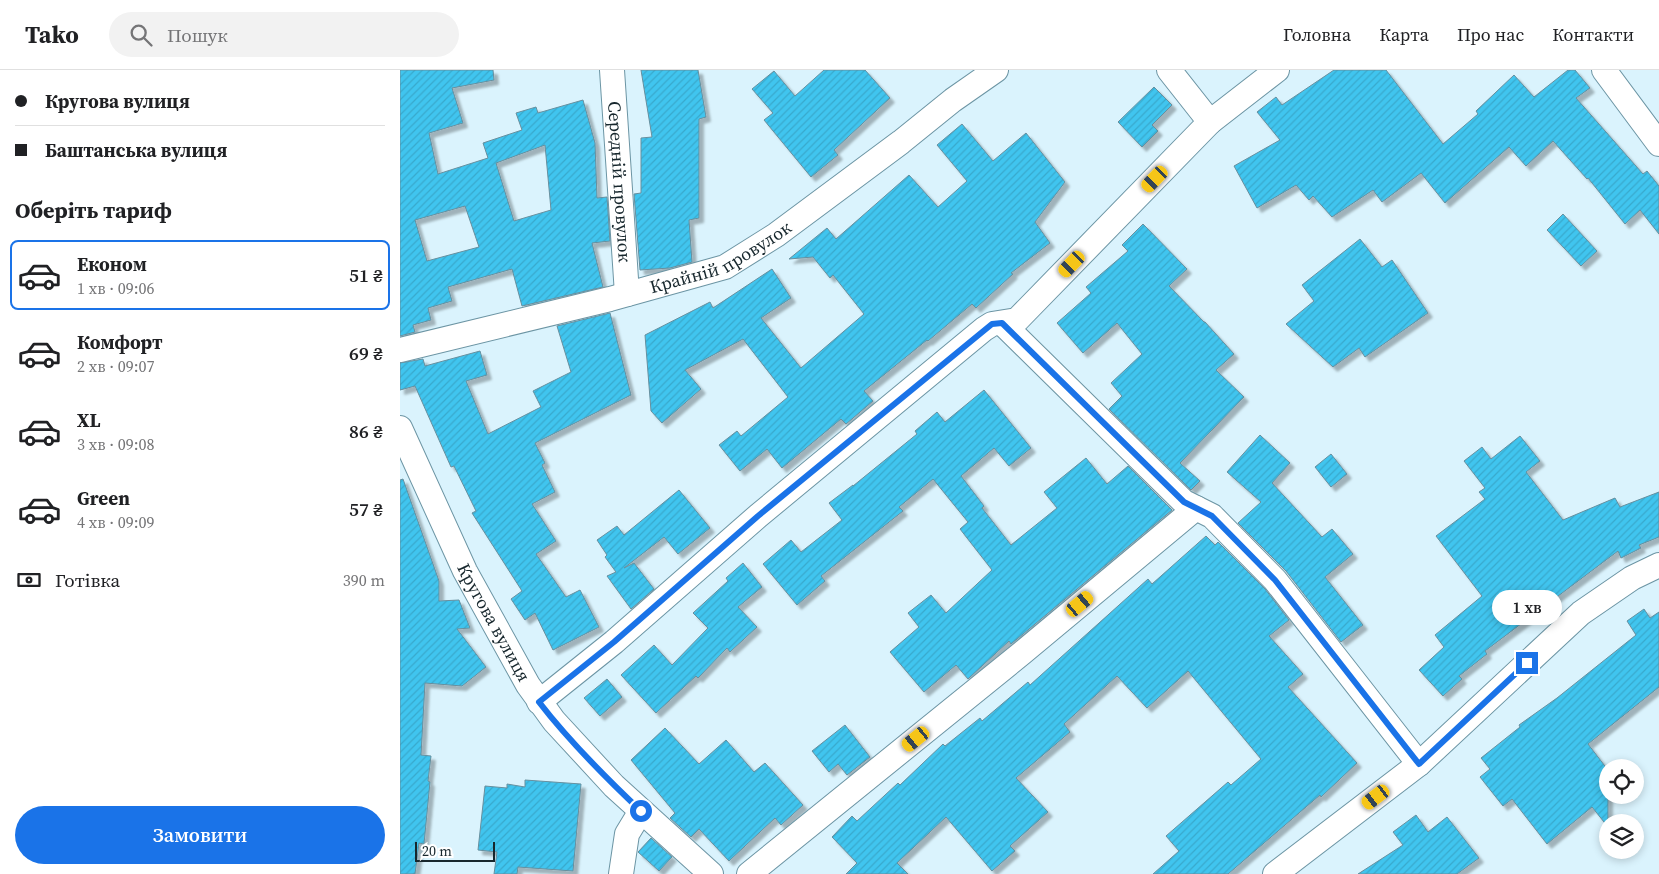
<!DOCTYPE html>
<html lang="uk">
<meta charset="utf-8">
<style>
body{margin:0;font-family:"Source Serif 4",serif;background:#f2f2f2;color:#202124;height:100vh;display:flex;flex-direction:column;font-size:19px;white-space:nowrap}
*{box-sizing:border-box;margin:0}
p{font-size:16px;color:#757577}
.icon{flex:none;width:28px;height:28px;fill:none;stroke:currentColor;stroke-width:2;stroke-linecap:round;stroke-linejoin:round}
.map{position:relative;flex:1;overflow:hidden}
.panel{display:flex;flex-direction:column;background:#fff;width:400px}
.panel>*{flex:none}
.guide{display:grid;align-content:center;height:110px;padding:0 15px;background:#fff}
.controls{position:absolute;left:1199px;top:689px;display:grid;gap:10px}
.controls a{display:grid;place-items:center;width:45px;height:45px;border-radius:50%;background:#fff;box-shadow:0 2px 8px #0003;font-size:25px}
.scale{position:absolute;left:15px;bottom:12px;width:80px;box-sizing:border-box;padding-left:5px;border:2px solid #17272d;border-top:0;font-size:14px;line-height:18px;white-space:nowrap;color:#17272d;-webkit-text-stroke:4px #fff;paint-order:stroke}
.end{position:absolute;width:22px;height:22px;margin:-11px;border:6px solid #1a73e8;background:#fff;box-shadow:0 0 0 2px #fff}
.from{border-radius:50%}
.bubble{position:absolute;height:35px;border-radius:18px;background:#fff;box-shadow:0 2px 8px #0003;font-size:16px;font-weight:600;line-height:35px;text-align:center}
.car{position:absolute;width:15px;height:30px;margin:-15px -8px;border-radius:6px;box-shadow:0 0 4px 1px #0007;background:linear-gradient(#f5c518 24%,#345 0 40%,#f5c518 0 76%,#345 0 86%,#f5c518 0)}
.guide b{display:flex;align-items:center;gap:18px;height:48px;font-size:19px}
.guide b+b{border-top:1px solid #e0e0e0}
.guide i{width:12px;height:12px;background:#202124}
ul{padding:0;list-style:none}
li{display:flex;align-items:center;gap:15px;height:70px;margin:0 10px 8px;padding:0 5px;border:2px solid transparent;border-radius:8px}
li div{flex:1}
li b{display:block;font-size:19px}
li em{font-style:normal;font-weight:600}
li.on{border-color:#1a73e8}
li>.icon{width:45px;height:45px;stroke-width:1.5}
h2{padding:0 15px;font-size:22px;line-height:60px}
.pay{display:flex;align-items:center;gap:12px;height:55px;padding:0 15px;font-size:19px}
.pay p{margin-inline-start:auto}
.primary-button{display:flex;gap:10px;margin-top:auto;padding:10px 15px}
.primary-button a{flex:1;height:58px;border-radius:30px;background:#1a73e8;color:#fff;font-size:20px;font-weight:600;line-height:58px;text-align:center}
header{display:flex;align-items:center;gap:30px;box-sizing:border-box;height:70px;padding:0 25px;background:#fff;border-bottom:1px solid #e0e0e0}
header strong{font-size:24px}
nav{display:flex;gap:28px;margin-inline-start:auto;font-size:18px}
.search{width:350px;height:45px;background:#f2f2f2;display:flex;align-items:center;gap:12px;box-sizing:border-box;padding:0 18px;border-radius:28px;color:#757577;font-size:19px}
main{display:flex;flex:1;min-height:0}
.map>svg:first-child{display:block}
.building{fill:url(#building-hatch);stroke:#678f9e;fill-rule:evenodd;filter:url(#shadow)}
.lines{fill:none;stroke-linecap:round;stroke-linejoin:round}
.street-casing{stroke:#6c95a4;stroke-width:26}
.street{stroke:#fff;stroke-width:24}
.route{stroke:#1a73e8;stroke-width:6}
.labels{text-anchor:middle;stroke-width:4;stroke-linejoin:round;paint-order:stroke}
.street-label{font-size:18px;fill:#17272d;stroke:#fff}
</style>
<header>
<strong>Tako</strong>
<div class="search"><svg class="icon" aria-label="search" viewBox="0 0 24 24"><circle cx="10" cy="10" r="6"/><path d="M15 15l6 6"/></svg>Пошук</div>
<nav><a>Головна</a><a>Карта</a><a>Про нас</a><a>Контакти</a></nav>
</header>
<main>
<section class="panel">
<div class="guide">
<b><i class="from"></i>Кругова вулиця</b>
<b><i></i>Баштанська вулиця</b>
</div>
<h2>Оберіть тариф</h2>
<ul>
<li class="on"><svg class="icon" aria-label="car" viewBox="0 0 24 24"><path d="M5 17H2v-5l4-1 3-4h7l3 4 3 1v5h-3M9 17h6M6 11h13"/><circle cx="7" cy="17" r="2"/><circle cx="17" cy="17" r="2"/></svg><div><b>Економ</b><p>1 хв · 09:06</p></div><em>51 ₴</em></li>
<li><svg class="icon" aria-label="car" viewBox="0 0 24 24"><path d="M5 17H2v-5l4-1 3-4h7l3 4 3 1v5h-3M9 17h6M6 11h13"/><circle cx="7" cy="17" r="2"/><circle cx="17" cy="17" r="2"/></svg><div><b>Комфорт</b><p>2 хв · 09:07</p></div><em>69 ₴</em></li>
<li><svg class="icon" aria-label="car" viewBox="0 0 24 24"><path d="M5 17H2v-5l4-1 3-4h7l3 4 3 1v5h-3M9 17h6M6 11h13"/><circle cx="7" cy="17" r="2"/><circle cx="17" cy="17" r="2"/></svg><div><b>XL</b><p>3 хв · 09:08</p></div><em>86 ₴</em></li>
<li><svg class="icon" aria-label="car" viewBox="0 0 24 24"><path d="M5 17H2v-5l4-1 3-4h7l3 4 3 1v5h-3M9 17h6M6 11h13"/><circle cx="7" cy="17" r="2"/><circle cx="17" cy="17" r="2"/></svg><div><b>Green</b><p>4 хв · 09:09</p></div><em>57 ₴</em></li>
</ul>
<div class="pay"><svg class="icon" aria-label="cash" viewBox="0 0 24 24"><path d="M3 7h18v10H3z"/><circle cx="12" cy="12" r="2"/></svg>Готівка<p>390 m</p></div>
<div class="primary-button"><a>Замовити</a></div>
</section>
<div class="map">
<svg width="1259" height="804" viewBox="0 0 1259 804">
<defs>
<pattern id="building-hatch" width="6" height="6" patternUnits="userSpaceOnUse" patternTransform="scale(1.25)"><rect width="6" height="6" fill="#41c5ef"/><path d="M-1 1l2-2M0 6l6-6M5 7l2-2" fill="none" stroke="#38a9cd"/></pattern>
<filter id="shadow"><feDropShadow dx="4.5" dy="4.5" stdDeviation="1" flood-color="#0004"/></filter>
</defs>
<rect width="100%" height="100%" fill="#daf3fd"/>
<g class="building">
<path d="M0,0h93l1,10 -42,8 11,35 -34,10 9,41 50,-16 -5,-15 39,-13 -6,-17 20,-6 2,6 45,-13 12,43 2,55 10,-1 3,44 -18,2 11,44 -81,19 -10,-37 -64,18 4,14 -24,7 3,12 -18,5 2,7 -15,4zM145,75l6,65 -37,11 -18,-58zM65,136l14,41 -52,14 -12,-41z"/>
<polygon points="241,0 298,0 306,47 299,49 299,148 289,150 292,192 270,198 240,200 234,124 241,123 241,68 252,67"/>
<polygon points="424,0 465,0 490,28 434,80 438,85 411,107 364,50 373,43 352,19 374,1 395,26"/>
<polygon points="934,0 986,0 1043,74 1078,44 1076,41 1114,5 1134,27 1168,0 1175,0 1190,18 1176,28 1243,104 1247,101 1259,116 1259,164 1240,140 1225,154 1188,108 1187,109 1153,71 1126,96 1109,77 1045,133 1021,103 982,132 973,120 932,147 913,126 909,130 896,115 857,138 834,96 880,70 857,42 876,27 882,35"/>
<polygon points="754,17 772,35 752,55 758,61 742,77 718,52"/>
<polygon points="562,54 593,91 626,63 665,112 635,152 650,173 611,203 613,204 576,238 572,234 528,271 527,270 464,321 473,331 446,354 441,349 382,398 367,379 340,401 319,375 337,361 341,366 388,327 343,269 285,300 301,319 262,353 251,341 245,265 310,232 313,238 372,199 391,228 361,248 401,298 464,244 433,205 430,208 413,187 389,189 427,158 436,169 509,105 538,137 567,111 537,75"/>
<polygon points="1163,144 1197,181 1181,196 1147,160"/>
<polygon points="743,154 787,199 769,216 804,252 805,252 834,284 816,300 844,327 780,393 800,411 791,420 709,339 722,326 711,313 742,284 717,253 683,283 657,253 691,223 686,217 728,181 722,175"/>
<polygon points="960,169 982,197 992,190 1028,243 965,287 959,278 933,297 886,254 914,231 902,215"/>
<polygon points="210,243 231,325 135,373 145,393 142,395 155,422 132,434 156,471 136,484 166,527 180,520 199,557 153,580 135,543 125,550 111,529 122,521 72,443 76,441 54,396 51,397 15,316 0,320 0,293 23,289 25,296 80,281 87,305 66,311 88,364 141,337 133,321 171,302 157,256"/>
<polygon points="584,320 631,378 609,396 594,378 561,406 584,436 582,438 611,475 657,438 644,422 686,388 707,414 728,396 772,440 611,574 609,571 568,609 556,595 524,622 490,582 519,557 508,543 531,525 546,543 592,500 560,459 568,452 533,409 499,437 503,441 421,506 425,511 397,535 363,494 391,470 401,482 442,450 429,433 453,415 453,416 517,364 515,361 537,342 545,352"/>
<polygon points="860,365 890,393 872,413 922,467 932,459 953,484 925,507 963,555 941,572 886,501 838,453 861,432 827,402"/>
<polygon points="1120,366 1140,391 1126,402 1163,450 1215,428 1220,437 1259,422 1259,467 1239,475 1241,478 1221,488 1218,481 1085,581 1087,584 1059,606 1062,609 1043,626 1019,600 1044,577 1035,565 1082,526 1036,466 1085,429 1079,422 1085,418 1064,391 1082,377 1091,389"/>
<polygon points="931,384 947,404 931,417 915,397"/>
<polygon points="3,409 39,511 39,531 59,530 70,558 57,559 86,597 62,616 25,613 21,685 31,686 28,711 30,712 24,774 19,773 15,804 0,804 0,410"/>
<polygon points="279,420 310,458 278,484 264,467 224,498 234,493 254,519 231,539 207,506 216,502 205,487 207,485 197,470 217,456 224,465"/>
<polygon points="806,466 815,475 818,472 865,519 889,550 869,566 903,604 888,617 957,693 921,727 920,725 828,804 753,804 779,781 766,766 828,712 831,715 861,689 788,601 747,638 717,606 664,654 670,662 616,708 648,742 610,776 615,781 592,801 546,747 497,793 508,804 446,804 457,793 432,767 452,746 457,751 498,713 500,715 543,674 545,676 580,648 582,651 628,612 630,615 748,509 752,514"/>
<polygon points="343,493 362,517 338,537 357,557 330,582 327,578 298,608 296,606 256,643 221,605 254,575 272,595 308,558 293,543 328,511 326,508"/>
<polygon points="1244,539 1250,548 1259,542 1259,617 1188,674 1208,700 1208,757 1192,737 1147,774 1112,729 1103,736 1080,707 1090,699 1081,688 1120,657 1119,655 1157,628 1236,565 1227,551"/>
<polygon points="207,609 222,627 200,646 184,628"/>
<polygon points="445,655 470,687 447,705 438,694 429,702 412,681"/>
<polygon points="265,658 299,694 326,670 354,702 365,693 403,735 381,755 375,748 329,791 299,759 291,767 270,748 275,743 231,690"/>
<polygon points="125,710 181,714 173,801 118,797 117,804 94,804 97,782 78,780 85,716 107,718 107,714 125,717"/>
<polygon points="1016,745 1028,762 1047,747 1079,788 1057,804 958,804 1003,775 993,762"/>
<polygon points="251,768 272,787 259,801 238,782"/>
</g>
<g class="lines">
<g class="street-casing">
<g id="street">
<path id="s1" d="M212,0l15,224"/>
<polyline points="769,0 810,52"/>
<polyline points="1204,0 1259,74"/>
<polyline points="602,253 784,432 812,446 875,510 1019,694"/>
<path id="s2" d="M0,280l210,-51 115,-32 51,-32 125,-93 52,-42 43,-30"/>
<path id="s3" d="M0,358l65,143 63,114 26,36 60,65 97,88"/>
<polyline points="139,632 214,572 358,446 584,259 592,254 617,250 810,52 877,0"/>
<polyline points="221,804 227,764 241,741"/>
<polyline points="349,804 622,583 796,438"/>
<polyline points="875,804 1019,694 1181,543 1232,508 1259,495"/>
</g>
</g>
<use href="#street" class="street"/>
</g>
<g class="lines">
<path class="route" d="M241,741c-36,-34 -72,-70 -102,-109l75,-60 144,-126 234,-192 10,-1 182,179 28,14 63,64 144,184 108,-101"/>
</g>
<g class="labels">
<g class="street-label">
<text dy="6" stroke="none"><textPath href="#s1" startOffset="112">Середній провулок</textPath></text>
<text dy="6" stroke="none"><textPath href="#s2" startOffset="335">Крайній провулок</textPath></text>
<text dy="6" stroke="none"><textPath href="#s3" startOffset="216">Кругова вулиця</textPath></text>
</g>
</g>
</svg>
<div class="controls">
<a><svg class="icon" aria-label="locate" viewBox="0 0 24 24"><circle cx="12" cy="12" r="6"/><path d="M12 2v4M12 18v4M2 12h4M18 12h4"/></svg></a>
<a><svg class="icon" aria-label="layers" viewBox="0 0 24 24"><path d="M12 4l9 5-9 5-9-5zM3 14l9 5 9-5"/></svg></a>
</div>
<div class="scale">20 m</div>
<i class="end from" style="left:241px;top:741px"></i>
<i class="end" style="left:1127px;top:593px"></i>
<div class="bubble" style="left:1092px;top:520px;width:70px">1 хв</div>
<i class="car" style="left:755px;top:109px;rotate:224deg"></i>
<i class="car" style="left:672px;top:194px;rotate:224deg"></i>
<i class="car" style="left:680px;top:534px;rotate:50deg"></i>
<i class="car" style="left:516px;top:669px;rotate:231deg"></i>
<i class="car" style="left:976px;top:727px;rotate:233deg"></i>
</div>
</main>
